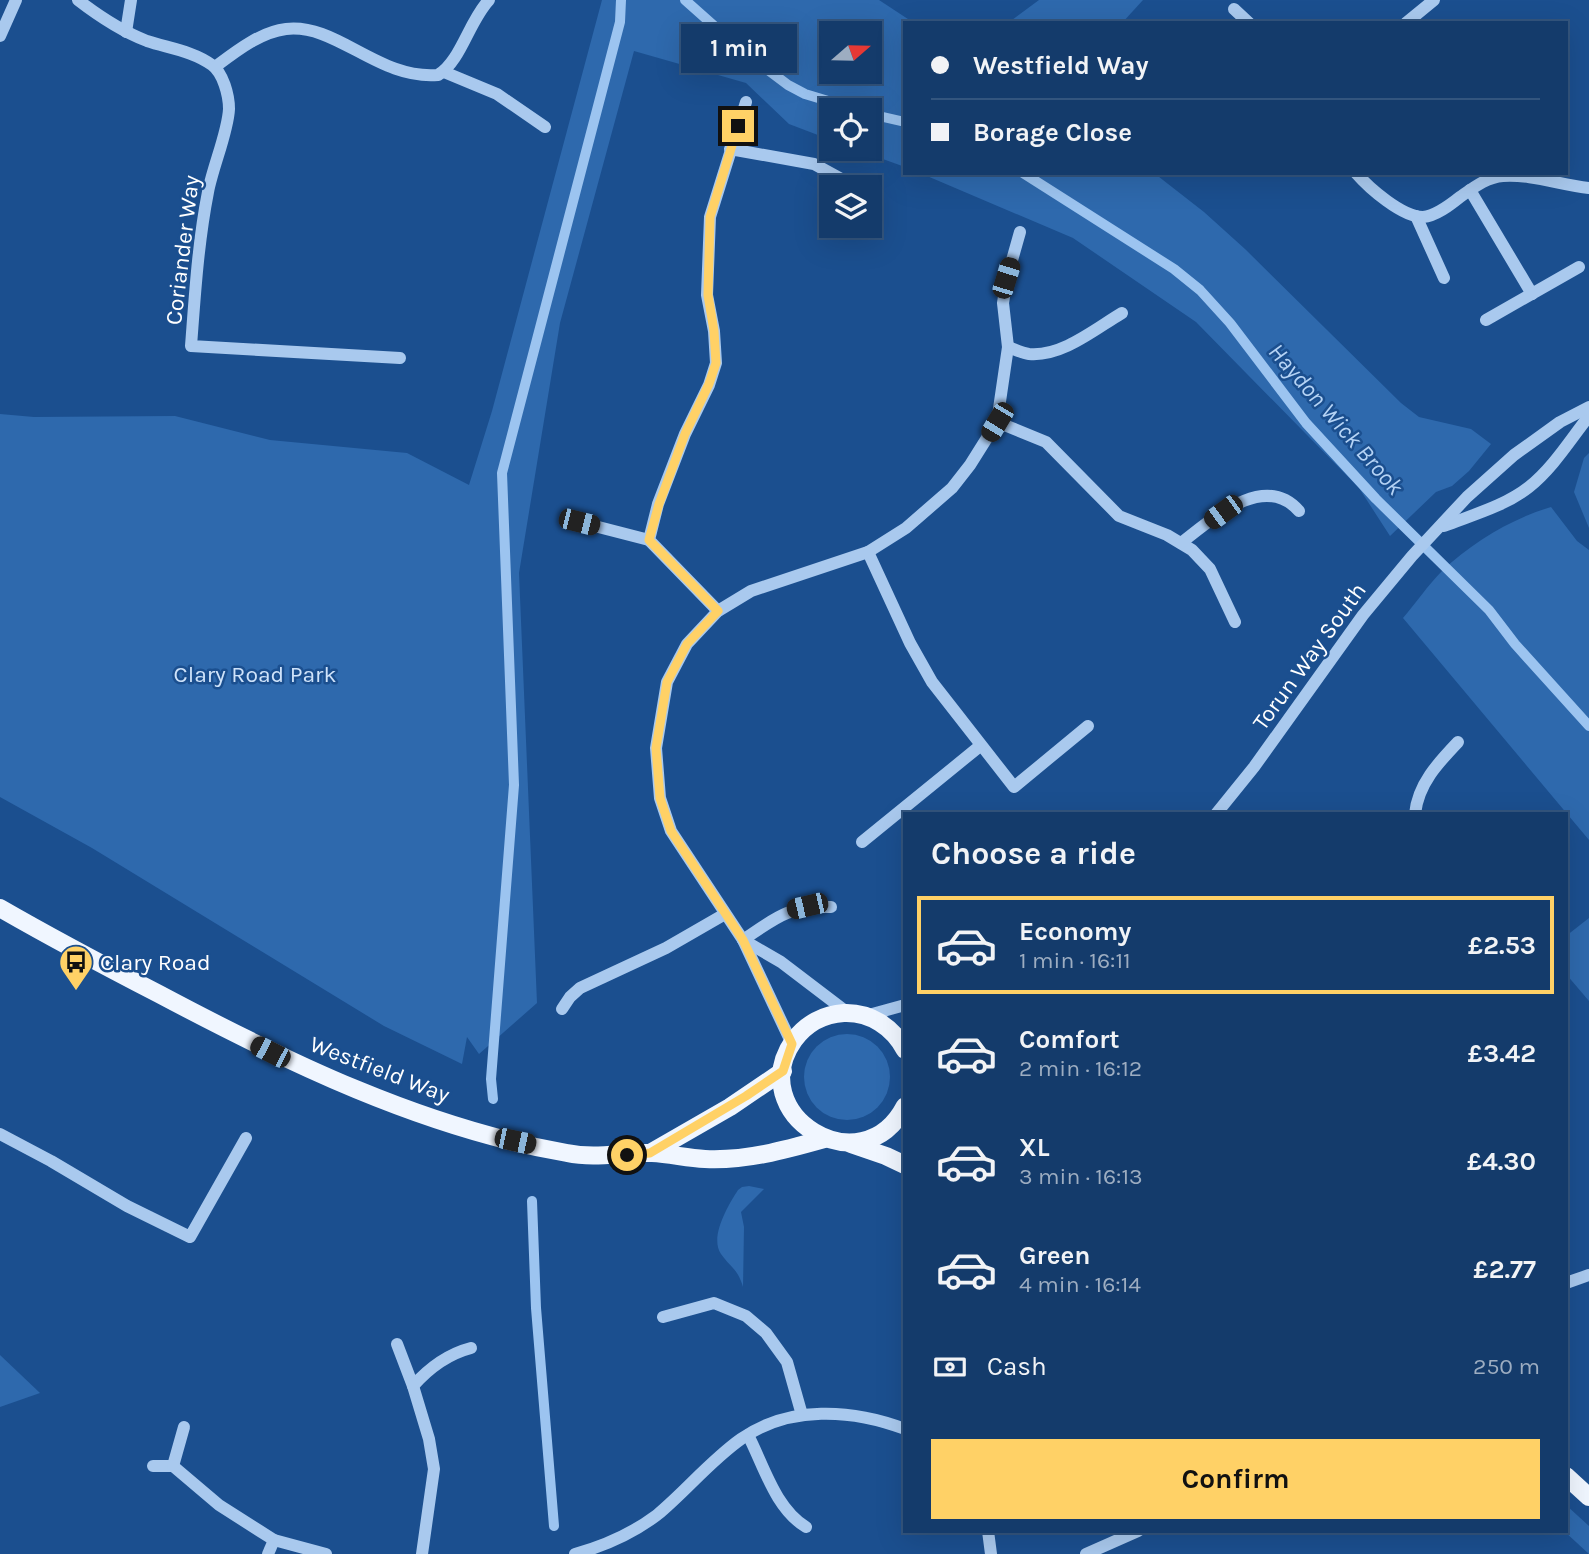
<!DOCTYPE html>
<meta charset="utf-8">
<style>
body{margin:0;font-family:Karla,sans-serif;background:#1d4271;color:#f1f3f6;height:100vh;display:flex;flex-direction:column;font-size:26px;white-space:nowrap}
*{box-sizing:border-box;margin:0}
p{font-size:23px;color:#9dadc1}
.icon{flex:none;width:38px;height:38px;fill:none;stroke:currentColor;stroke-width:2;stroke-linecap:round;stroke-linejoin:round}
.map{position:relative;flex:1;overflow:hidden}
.details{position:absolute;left:903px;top:812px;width:665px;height:721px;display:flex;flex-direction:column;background:#143b6b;border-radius:0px;box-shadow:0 7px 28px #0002,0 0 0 2px #33557e}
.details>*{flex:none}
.hud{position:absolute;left:903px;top:21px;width:665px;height:154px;border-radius:0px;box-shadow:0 7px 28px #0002,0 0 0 2px #33557e;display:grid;align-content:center;height:154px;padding:0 28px;background:#143b6b}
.needle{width:46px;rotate:70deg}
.tools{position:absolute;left:819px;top:21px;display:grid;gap:14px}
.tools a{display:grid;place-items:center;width:63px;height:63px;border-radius:0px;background:#143b6b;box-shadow:0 7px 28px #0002,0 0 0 2px #33557e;font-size:35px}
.end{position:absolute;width:32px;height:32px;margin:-16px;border:9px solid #ffd166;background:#111;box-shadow:0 0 0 4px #111}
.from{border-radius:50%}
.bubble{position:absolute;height:49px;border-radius:0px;background:#143b6b;box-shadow:0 7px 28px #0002,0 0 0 2px #33557e;font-size:23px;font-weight:700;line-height:49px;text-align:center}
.car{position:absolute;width:21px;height:42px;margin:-21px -10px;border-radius:9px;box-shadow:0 0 5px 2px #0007;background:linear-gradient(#222 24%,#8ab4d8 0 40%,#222 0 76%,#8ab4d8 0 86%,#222 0)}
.hud b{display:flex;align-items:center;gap:24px;height:66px;font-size:26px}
.hud b+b{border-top:2px solid #33557e}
.hud i{width:18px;height:18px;background:#f1f3f6}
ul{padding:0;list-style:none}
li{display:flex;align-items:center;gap:21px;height:98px;margin:0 14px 10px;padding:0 14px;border:4px solid transparent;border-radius:0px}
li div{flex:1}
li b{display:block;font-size:26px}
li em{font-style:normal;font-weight:700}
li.selected{border-color:#ffd166}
li>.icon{width:63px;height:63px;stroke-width:1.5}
h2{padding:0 28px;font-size:32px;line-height:84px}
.pay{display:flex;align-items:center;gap:18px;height:77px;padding:0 28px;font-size:26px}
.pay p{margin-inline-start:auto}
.primary-button{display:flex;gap:14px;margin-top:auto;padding:14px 28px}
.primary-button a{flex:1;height:80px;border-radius:0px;background:#ffd166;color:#111;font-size:28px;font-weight:700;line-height:80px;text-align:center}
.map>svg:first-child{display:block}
.green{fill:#2e69ad;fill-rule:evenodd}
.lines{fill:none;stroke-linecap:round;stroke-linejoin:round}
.stream{stroke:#9cc4f0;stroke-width:10}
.minor{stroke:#a9c9ee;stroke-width:12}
.major{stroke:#f0f6ff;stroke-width:18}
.route{stroke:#ffd166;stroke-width:9}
.labels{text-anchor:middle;stroke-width:5;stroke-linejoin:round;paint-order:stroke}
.street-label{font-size:23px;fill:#fff;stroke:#1b4f8f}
.park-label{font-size:23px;fill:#cfe3fa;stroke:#1b4f8f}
.poi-label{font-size:23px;fill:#fff;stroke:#1b4f8f;text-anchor:start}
.water-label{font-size:24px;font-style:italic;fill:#b5d3f5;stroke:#1b4f8f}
</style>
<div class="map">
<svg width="1589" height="1554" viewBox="0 0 1589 1554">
<rect width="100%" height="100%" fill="#1b4f8f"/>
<g class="green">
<path d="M602,0h277l35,23h-9v144l-50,-18h15v-39h-39v30l-42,-16 -43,-41 -112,-32 -74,272 -41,250 18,430 -58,51 -12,-17 -5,27 -78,-38 -292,-178 -92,-51v-383l34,3 141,-1 95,24 137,13 62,32 23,-74zM831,33h39v39h-39z"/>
<polygon points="1039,0 1143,0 1122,23 1008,23"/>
<polygon points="920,173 1154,173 1204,212 1245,249 1401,403 1419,417 1471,429 1491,444 1469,471 1452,486 1436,492 1390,536 1359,488 1196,322 1073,238"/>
<polygon points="1589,453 1589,528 1574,492 1584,458"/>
<path d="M1551,507l26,34 12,9v290l-186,-222c13,-15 25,-33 39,-47 31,-29 69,-52 109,-64z"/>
<polygon points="1589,918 1589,1001 1566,974 1566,936"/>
<circle cx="847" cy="1077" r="43"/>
<path d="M749,1186l15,3 -23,23 3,15 -1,60c-5,-18 -13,-20 -22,-33 -12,-17 8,-50 17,-64l4,-3z"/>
<polygon points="0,1355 40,1393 0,1407"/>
<polygon points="1566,1505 1589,1526 1589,1554 1564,1531 1566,1531"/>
</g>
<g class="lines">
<g class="stream">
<polyline points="685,0 739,48 788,85 805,94 858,110"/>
<polyline points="870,114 905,122"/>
<polyline points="1023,173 1174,269 1200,290 1230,323 1306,423 1376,499 1489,610 1515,644 1589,726"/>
<polyline points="493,1099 491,1079 514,785 502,473 620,22 621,0"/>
<polyline points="532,1201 536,1308 554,1526"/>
</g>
<g class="minor">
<path d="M78,0c22,17 43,31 69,41 21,7 46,10 65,24 11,8 17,30 17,44 -1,23 -16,57 -21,83 -10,51 -13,102 -17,154l209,12"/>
<polyline points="1234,9 1249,23"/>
<polyline points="1406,23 1434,0"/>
<polyline points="126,32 131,0"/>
<polyline points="0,36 16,0"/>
<path d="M215,67c20,-15 45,-35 71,-38 51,-6 92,51 152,46 23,-14 31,-54 51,-75"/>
<polyline points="444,72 497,94 545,127"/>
<polyline points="730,149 814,164 845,181"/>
<path d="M1356,173c13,15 46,44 67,44 13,-1 27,-12 37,-20 13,-9 27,-20 43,-21 28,-2 58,9 86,12"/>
<polyline points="1470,190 1532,294"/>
<polyline points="1416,216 1444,278"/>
<polyline points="1486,320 1579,267"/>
<path d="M1008,347c6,2 14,6 21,7 33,3 66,-25 93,-41"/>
<polyline points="997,422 1046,442 1119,516 1167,535 1192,550 1210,569 1235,622"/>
<polyline points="579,522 649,540"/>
<path d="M1444,526c28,-11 61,-20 85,-39 24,-19 41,-47 60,-71"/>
<path d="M1181,543c30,-23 83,-72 118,-32"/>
<polyline points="868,552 910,643 932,682 1014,787 1088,726"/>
<polyline points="718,611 649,540 658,504 685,434 709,385 716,363 714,331 707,295 710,217 746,102"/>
<polyline points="1216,814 1254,767 1363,615 1412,556 1467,497 1514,455 1560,422 1589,407"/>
<path d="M1415,814c3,-30 23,-51 43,-72"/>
<polyline points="862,842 980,746"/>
<polyline points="743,940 781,962 848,1013"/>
<path d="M743,940c34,-23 45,-34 88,-33"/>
<polyline points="562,1009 570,997 580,988 666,948 725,914"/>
<polyline points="865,1016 905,1005"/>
<polyline points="792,1044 743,940 671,831 660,798 656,748 667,682 687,644 718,611 751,591 868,552 906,528 952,488 970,465 997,422 1008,347 1003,303 1007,278 1020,232"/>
<polyline points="0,1134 51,1161 127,1206 190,1237 246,1138"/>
<polyline points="1566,1283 1589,1275"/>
<polyline points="663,1317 714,1303 746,1316 766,1333 787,1362 802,1415"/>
<path d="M397,1344l16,42c16,-18 35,-32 58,-38"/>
<polyline points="413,1386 429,1439 434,1469 422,1554"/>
<path d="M748,1435c16,31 27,73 58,92"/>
<polyline points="153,1466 173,1466 184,1427"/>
<polyline points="173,1466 219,1505 274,1540 326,1554"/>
<polyline points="988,1531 991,1554"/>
<polyline points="268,1554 274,1540"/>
<path d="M575,1554c29,-8 58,-21 82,-39 29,-24 53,-54 84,-76 48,-34 111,-30 164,-10"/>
<polyline points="1086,1554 1138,1531"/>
</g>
<g class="major">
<path d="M0,908c52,30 105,58 159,86 128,68 264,134 408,159 29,6 56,-1 85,0 18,1 35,5 53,6 41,2 80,-9 119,-20"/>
<path d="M905,1050c-12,-23 -35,-38 -61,-37 -20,1 -38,11 -50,27 -52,74 68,149 111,66"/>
<polyline points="851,1144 886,1156 905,1165"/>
<polyline points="650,1153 730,1107 783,1071"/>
<polyline points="1566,1476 1589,1497"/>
</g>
</g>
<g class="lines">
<polyline class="route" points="627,1155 650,1153 746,1096 783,1071 792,1044 743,940 671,831 660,798 656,748 667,682 687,644 718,611 649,540 659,504 685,434 709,384 716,363 714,331 708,295 710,217 738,126"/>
</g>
<defs>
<g id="bus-pin" transform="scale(1.75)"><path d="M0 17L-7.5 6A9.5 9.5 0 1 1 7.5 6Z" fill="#ffd166" stroke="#1b4f8f"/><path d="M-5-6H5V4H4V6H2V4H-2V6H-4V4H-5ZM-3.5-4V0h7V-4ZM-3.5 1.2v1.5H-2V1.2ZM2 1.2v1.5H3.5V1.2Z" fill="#111"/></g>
</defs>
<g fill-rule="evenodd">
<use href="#bus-pin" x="76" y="962"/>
</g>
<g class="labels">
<g class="street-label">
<text transform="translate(182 250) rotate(-83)" y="8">Coriander Way</text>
<text transform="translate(1309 656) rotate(-54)" y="8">Torun Way South</text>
<text transform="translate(380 1069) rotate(21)" y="8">Westfield Way</text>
</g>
<g class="park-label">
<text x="255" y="682">Clary Road Park</text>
</g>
<g class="poi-label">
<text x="100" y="970">Clary Road</text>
</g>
<g class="water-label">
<text transform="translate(1336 419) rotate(49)" y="8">Haydon Wick Brook</text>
</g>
</g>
</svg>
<div class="tools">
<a><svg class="needle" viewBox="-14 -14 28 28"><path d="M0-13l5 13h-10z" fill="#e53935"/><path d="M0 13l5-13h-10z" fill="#9dadc1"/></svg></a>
<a><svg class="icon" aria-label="locate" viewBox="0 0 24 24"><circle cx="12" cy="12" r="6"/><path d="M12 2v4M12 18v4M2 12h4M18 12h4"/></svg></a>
<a><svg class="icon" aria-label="layers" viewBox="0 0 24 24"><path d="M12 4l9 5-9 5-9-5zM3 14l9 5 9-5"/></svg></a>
</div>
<i class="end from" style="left:627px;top:1155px"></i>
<i class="end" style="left:738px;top:126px"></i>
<div class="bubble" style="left:681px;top:24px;width:116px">1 min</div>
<i class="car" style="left:1006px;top:278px;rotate:17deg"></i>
<i class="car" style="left:997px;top:422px;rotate:211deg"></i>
<i class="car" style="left:1223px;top:512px;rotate:234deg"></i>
<i class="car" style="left:579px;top:522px;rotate:104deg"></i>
<i class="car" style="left:807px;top:906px;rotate:257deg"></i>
<i class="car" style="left:270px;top:1052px;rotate:297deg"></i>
<i class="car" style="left:515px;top:1141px;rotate:102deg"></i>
<div class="hud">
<b><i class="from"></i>Westfield Way</b>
<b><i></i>Borage Close</b>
</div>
<section class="details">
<h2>Choose a ride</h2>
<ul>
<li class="selected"><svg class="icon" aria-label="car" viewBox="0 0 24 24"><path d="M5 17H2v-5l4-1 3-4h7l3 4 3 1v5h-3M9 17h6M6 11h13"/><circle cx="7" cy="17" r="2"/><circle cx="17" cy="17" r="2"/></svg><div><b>Economy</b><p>1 min · 16:11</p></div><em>£2.53</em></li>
<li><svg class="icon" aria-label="car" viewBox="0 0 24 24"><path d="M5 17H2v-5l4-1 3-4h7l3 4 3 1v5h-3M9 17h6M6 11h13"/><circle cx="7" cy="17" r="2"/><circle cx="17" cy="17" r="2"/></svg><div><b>Comfort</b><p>2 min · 16:12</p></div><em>£3.42</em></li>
<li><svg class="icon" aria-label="car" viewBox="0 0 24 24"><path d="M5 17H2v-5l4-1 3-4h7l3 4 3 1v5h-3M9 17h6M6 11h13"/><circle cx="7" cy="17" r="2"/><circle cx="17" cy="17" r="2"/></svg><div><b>XL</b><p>3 min · 16:13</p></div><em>£4.30</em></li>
<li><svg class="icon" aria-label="car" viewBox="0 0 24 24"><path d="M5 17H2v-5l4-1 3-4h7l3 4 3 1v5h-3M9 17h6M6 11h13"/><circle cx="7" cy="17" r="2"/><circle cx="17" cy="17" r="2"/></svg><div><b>Green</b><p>4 min · 16:14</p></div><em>£2.77</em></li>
</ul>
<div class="pay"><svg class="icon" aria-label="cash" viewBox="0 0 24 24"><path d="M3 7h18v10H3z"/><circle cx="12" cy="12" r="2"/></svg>Cash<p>250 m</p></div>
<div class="primary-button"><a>Confirm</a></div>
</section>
</div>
